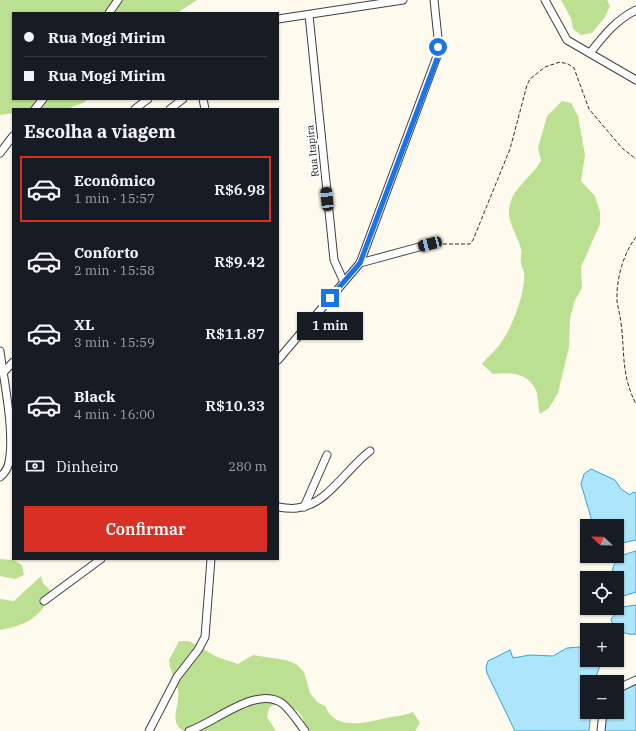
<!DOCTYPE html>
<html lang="pt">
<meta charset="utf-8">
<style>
body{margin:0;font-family:"IBM Plex Serif",serif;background:#242831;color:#f1f3f6;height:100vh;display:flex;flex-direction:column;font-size:15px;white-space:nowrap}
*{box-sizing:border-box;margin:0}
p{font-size:13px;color:#9ea1a6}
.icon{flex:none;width:22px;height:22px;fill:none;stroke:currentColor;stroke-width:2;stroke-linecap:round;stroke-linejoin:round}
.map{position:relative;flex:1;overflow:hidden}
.drawer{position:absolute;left:12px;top:108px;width:267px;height:452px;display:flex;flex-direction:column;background:#171b24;border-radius:0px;box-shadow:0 1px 3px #0004}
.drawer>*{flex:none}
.hud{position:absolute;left:12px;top:12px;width:267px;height:88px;border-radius:0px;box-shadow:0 1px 3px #0004;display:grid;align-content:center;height:88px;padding:0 12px;background:#171b24}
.needle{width:26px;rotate:292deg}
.controls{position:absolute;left:580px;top:519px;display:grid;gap:8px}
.controls a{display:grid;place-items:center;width:44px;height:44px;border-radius:0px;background:#171b24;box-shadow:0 1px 3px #0004;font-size:20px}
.end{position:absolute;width:18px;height:18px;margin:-9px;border:5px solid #1a73e8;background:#fff;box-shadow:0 0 0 2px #fff}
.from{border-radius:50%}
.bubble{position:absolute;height:28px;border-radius:0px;background:#171b24;box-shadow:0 1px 3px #0004;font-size:13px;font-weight:600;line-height:28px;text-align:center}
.car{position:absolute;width:12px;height:24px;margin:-12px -6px;border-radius:5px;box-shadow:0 0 3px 1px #0007;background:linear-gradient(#222 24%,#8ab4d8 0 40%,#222 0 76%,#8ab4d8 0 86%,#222 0)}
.hud b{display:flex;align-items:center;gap:14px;height:38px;font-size:15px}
.hud b+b{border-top:1px solid #363941}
.hud i{width:10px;height:10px;background:#f1f3f6}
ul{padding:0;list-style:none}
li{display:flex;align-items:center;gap:12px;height:66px;margin:0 8px 6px;padding:0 4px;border:2px solid transparent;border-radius:0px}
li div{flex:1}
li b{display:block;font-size:15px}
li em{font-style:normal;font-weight:600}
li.current{border-color:#d93025}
li>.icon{width:36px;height:36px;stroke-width:1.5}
h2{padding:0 12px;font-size:18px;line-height:48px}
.pay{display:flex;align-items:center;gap:10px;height:44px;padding:0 12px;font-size:15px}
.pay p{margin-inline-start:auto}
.primary-button{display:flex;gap:8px;margin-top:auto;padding:8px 12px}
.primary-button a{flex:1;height:46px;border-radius:0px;background:#d93025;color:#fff;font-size:16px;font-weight:600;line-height:46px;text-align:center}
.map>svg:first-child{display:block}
.forest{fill:#bce091}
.water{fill:#ade6fc;stroke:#2da6da}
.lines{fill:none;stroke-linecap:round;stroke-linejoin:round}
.minor-casing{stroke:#404040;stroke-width:9}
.path{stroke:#2f2f2f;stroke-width:1;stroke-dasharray:4 2;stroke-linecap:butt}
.minor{stroke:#fff;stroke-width:7}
.route{stroke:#1a73e8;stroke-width:5}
.labels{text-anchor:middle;stroke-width:4;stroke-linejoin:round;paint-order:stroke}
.street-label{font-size:10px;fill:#0d0d0d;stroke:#fff}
</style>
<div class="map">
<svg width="636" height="731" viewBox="0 0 636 731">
<rect width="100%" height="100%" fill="#fffaee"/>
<g class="forest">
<polygon points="0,0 197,0 177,13 13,13 13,99 87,99 85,102 67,109 13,109 13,113 0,115"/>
<polygon points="561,0 607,0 610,6 605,17 592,33 581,35 573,29 571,18"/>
<path d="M562,101l9,2 7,13 7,39 -4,26 14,15 5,16v12l-19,43 1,21 -7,12 -5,18 -1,29 -11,46 -9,15 -9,6c-2,-6 -2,-20 -4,-24 -9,-18 -26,-18 -43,-16l-11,-10c6,-8 15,-14 20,-23 11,-15 24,-51 22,-69 -1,-3 -3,-6 -3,-9 -1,-4 1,-9 0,-14 -3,-13 -13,-25 -12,-38 1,-22 22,-33 32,-50l-3,-13 9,-32z"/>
<polygon points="0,559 13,560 22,565 24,575 15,579 0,576"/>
<path d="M41,576l2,7 10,10c-13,24 -26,32 -53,37v-31l14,2z"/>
<path d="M179,641h10l28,16 21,7 15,-9 33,5 10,4 8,8 6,21 7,9 8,4c10,25 40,17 61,12 10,-2 18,-2 27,-6l7,11 -5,8h-110c-1,-21 -10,-22 -27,-29l-9,6 -2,9 9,14h-92c-17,-9 -3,-27 -6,-41 -3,-10 -8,-19 -9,-30z"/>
</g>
<g class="water">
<polygon points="591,469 615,480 621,489 630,495 633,492 636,493 636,540 617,544 617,526 596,526 592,521 581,484 584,474"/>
<path d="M636,551v41l-19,6v-20h-7c5,-19 7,-22 26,-27z"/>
<path d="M636,605v29c-10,2 -23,-5 -25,-15l11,-12z"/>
<polygon points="587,643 587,660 602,660 594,682 587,682 587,712 591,712 589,731 515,731 487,673 486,667 488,661 510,650 513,658 530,655 553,656 567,648 580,647"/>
<polygon points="636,680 636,731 601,731 603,712 617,712 617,689"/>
</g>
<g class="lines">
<g class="minor-casing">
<g id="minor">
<polyline points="545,0 567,40 636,80"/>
<polyline points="109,13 118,0"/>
<polyline points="309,15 334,260 344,282"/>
<polyline points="278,19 403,0"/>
<path d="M590,53c14,-18 26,-33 46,-43"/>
<polyline points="203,99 205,109"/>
<polyline points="35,109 43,99"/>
<polyline points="135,109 148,99"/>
<polyline points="170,109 183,99"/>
<polyline points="0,153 13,136"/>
<polyline points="360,263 430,244"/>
<path d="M0,351c4,31 15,81 9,111 -1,6 -4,11 -9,15"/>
<polyline points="278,360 360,263 437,56 438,38 434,0"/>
<polyline points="3,373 13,362"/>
<path d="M278,507c6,1 13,2 19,1 29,-2 50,-40 73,-57"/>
<polyline points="304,507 327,455"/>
<polyline points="44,601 101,559"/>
<polyline points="617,689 636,680"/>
<polyline points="149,731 177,677 198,650 205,637 211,559"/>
<path d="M189,731c25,-8 69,-47 94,-27 9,8 15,18 22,27"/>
<polyline points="601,731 603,712"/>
</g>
</g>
<g class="path">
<path d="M636,237c-13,17 -20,43 -19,64 1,7 3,14 4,22 4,30 0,52 15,81"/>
<polyline points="437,244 470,244 473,240 510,149 527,85 530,79 545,67 560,62 568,64 574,68 589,109 622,148 636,159"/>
</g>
<use href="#minor" class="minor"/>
</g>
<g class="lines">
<polyline class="route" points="330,298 360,263 438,56 438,47"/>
</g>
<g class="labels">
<g class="street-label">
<text transform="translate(312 151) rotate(-96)" y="4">Rua Itapira</text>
</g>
</g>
</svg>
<div class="controls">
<a><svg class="needle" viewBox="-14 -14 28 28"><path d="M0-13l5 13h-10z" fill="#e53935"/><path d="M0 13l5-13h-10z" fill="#9ea1a6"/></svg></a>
<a><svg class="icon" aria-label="locate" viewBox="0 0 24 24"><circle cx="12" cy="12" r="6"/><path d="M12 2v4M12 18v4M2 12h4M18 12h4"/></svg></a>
<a>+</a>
<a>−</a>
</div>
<i class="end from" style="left:438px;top:47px"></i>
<i class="end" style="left:330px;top:298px"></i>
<div class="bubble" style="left:297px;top:312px;width:66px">1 min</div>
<i class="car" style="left:327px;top:199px;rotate:354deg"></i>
<i class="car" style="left:430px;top:244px;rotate:255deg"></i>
<div class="hud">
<b><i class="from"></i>Rua Mogi Mirim</b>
<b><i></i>Rua Mogi Mirim</b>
</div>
<section class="drawer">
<h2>Escolha a viagem</h2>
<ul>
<li class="current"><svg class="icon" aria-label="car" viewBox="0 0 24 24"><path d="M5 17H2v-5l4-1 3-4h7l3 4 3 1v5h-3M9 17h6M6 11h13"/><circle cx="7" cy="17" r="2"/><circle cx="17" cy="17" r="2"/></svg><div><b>Econômico</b><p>1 min · 15:57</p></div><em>R$6.98</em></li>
<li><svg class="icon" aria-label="car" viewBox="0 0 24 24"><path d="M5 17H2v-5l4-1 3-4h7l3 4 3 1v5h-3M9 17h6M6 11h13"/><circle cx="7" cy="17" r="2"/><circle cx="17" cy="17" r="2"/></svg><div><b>Conforto</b><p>2 min · 15:58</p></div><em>R$9.42</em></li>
<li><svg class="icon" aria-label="car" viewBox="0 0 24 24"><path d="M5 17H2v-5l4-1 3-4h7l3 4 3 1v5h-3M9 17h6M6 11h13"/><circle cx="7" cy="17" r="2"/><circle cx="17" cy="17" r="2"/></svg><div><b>XL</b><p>3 min · 15:59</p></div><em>R$11.87</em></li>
<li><svg class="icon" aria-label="car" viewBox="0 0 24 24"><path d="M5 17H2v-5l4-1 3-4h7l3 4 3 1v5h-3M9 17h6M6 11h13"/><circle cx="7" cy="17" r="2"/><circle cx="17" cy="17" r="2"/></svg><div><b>Black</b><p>4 min · 16:00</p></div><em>R$10.33</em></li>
</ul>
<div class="pay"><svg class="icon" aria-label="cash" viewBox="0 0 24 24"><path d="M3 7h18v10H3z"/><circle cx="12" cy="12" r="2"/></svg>Dinheiro<p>280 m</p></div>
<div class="primary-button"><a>Confirmar</a></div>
</section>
</div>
